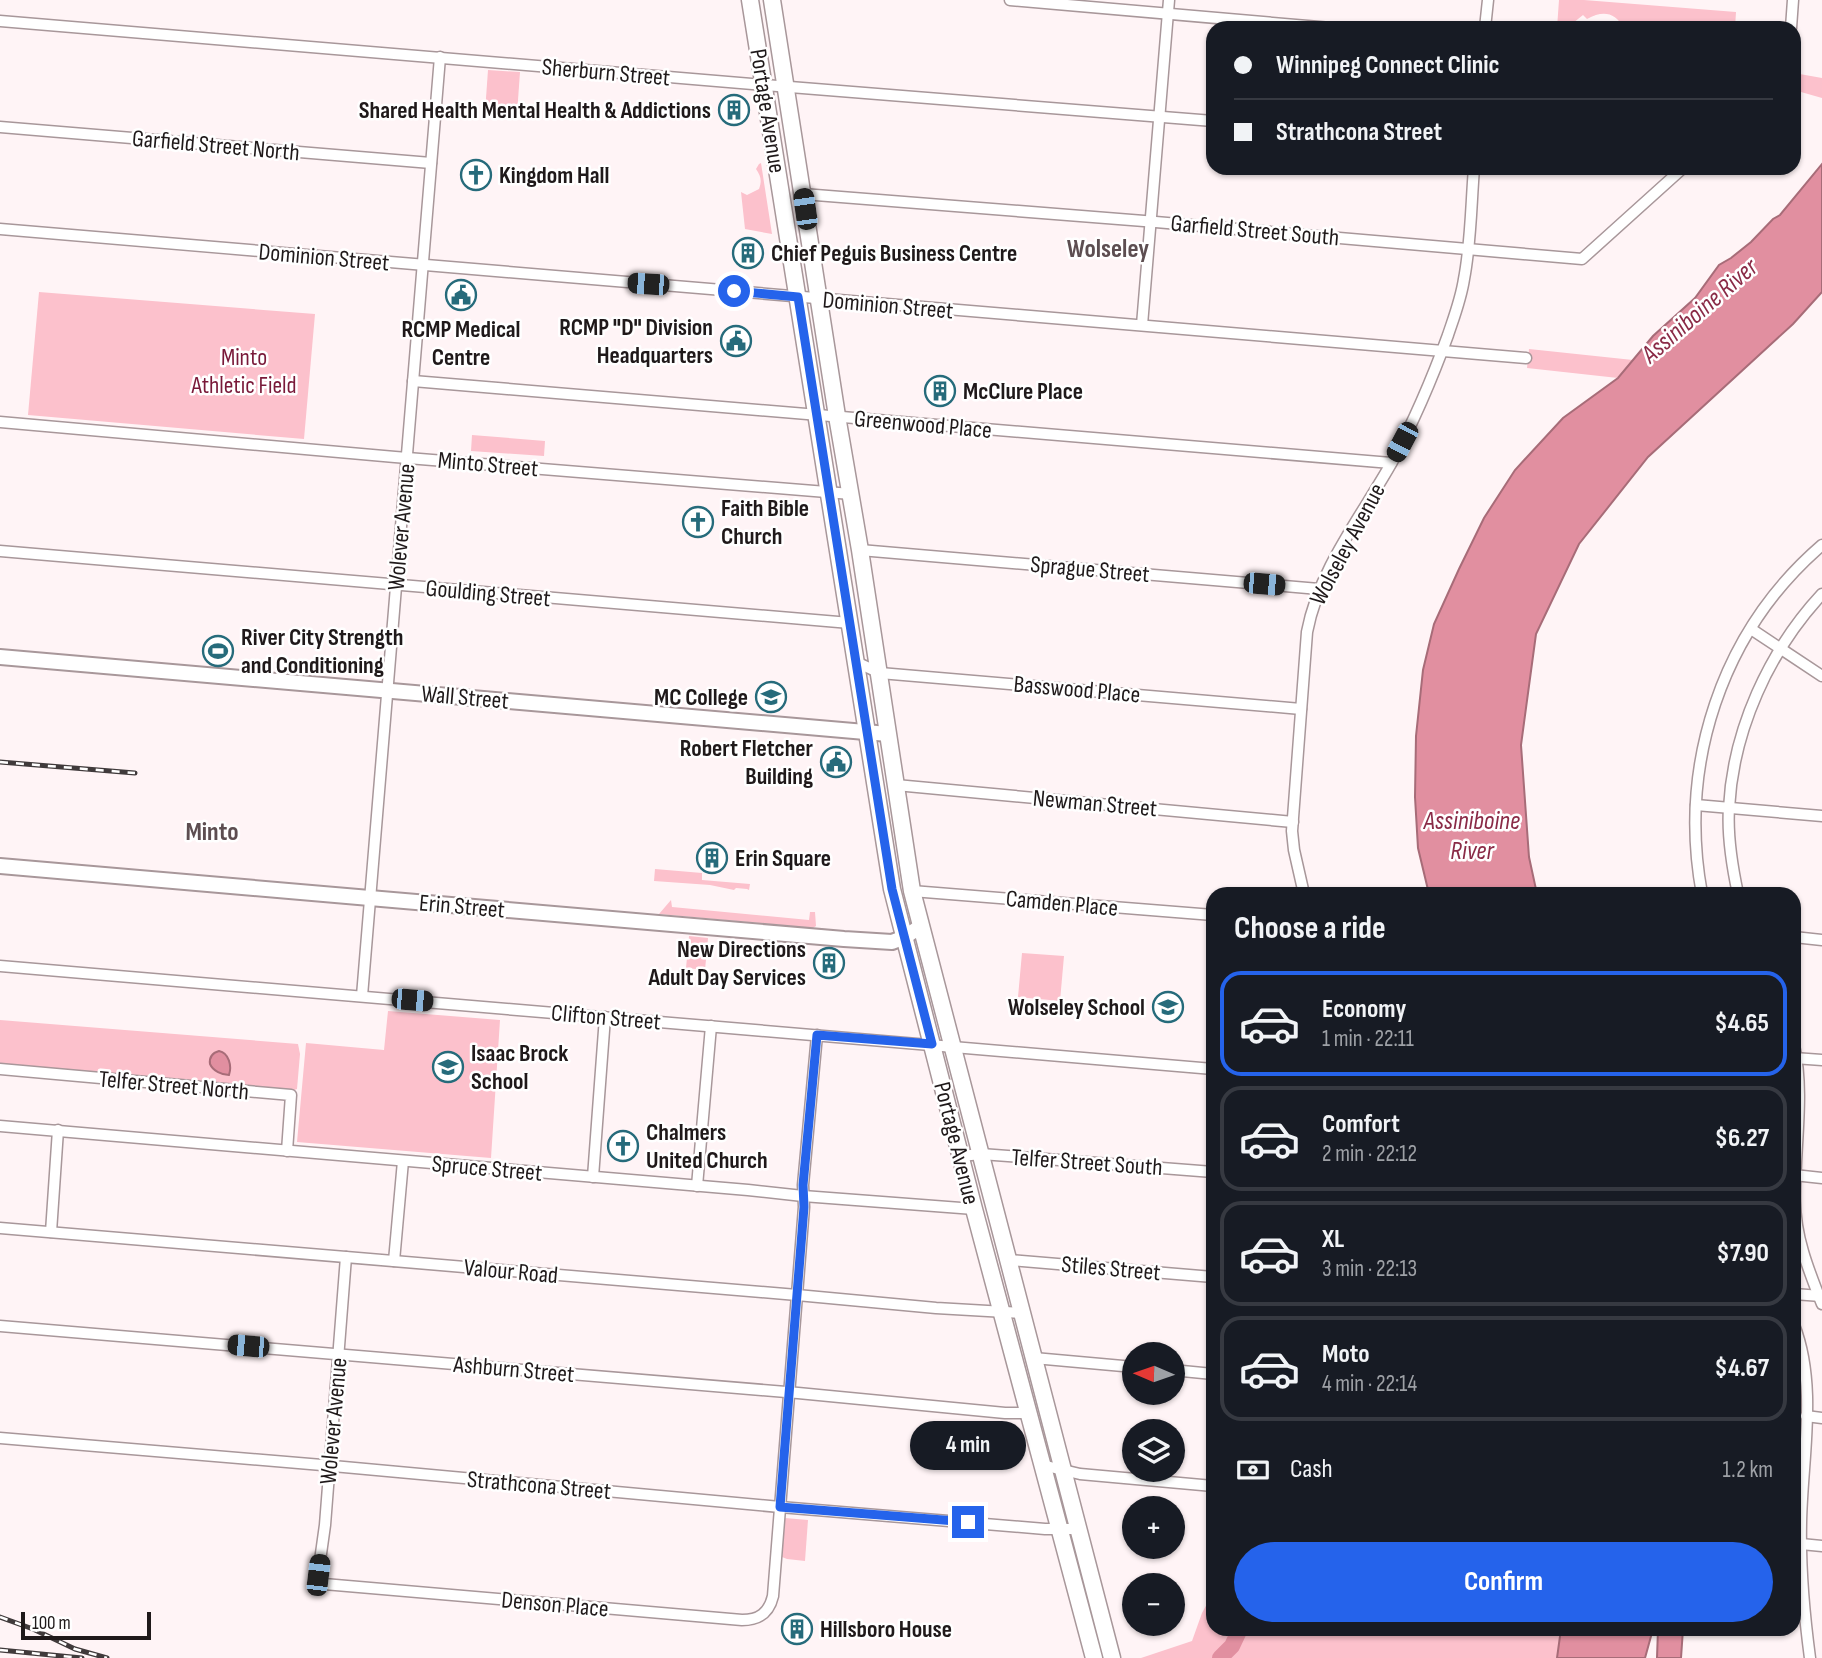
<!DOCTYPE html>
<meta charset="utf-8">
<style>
body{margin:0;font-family:"Sofia Sans Condensed",sans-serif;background:#242831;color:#f1f3f6;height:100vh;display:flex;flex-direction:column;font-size:26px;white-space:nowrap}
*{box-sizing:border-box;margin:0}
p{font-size:23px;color:#9ea1a6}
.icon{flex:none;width:38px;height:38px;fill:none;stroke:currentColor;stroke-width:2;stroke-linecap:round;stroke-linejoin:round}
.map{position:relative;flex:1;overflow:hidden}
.side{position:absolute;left:1206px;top:887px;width:595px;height:749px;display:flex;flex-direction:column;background:#171b24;border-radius:21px;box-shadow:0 2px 5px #0004}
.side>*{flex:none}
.top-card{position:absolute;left:1206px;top:21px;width:595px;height:154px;border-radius:21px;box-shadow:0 2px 5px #0004;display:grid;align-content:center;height:154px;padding:0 28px;background:#171b24}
.needle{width:46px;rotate:272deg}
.tools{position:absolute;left:1122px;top:1342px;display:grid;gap:14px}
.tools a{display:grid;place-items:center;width:63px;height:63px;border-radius:50%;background:#171b24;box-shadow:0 2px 5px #0004;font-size:35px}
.scale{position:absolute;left:21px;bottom:18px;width:130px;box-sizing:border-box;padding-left:7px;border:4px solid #1f191a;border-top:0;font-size:19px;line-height:24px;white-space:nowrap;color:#1f191a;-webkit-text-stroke:5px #fff;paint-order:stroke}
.end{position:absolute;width:32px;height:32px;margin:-16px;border:9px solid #2563eb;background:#fff;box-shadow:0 0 0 4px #fff}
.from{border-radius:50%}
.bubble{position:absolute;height:49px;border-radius:24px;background:#171b24;box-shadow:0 2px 5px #0004;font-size:23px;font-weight:700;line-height:49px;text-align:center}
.car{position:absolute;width:21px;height:42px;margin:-21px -10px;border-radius:9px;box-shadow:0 0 5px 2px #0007;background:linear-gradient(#222 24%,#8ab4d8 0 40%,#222 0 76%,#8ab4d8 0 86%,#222 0)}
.top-card b{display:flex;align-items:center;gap:24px;height:66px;font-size:26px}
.top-card b+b{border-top:2px solid #363941}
.top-card i{width:18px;height:18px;background:#f1f3f6}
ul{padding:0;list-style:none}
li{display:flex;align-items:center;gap:21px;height:105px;margin:0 14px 10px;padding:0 14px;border:4px solid #363941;border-radius:21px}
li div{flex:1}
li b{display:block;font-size:26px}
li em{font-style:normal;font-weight:700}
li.active{border-color:#2563eb}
li>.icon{width:63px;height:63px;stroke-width:1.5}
h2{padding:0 28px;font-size:32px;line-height:84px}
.pay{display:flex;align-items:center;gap:18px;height:77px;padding:0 28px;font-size:26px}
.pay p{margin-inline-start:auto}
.cta{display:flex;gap:14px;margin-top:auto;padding:14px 28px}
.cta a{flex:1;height:80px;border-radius:42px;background:#2563eb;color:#fff;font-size:28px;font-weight:700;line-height:80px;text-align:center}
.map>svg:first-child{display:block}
.green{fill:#fcc1cc}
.water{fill:#e18fa0;stroke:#a76c78;stroke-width:2}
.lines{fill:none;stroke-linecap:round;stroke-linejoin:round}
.river{stroke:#e18fa0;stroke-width:16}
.minor-casing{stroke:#a8979a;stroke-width:13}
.secondary-casing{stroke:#a8979a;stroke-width:18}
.trunk-casing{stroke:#a8979a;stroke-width:19}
.minor{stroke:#fff;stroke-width:10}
.secondary{stroke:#fff;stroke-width:14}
.trunk{stroke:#fff;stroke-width:16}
.rail-casing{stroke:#403a3b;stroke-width:5}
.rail{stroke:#fff;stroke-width:2.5;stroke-dasharray:8;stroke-linecap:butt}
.route{stroke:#2563eb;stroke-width:9}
.labels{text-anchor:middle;stroke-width:5;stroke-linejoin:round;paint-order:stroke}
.street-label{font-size:24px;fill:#1f191a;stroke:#fff}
.poi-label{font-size:24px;font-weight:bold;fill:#1f191a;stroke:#fff;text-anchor:start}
.park-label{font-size:24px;fill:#791939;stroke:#fff}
.neighbourhood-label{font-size:26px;font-weight:bold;fill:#5d4e51;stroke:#fff}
.water-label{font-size:26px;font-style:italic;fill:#8a2b47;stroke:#fff}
</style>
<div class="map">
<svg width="1822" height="1658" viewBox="0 0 1822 1658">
<rect width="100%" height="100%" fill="#fff4f6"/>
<g class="green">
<path d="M1559,0h25l152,12 -1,16h-111c-9,-16 -21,-18 -37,-9l-4,-4 -10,8v5h-16z"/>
<polygon points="488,70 520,72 517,114 485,112"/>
<polygon points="1794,73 1822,78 1822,98 1794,90"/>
<path d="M761,163l11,71 -27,-5 -4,-37 6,3 12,-6c3,-8 2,-13 -3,-20l3,-5z"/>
<polygon points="39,292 315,314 304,439 28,415"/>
<polygon points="1529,349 1633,360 1618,378 1527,368"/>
<polygon points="472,435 545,441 544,456 471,451"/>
<polygon points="655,869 702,873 702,880 750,884 749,890 747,889 736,888 734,890 710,885 654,881"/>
<polygon points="671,900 672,907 809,920 810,912 815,912 816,926 813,928 659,914"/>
<polygon points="689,936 708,938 705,970 686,968"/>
<polygon points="1022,953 1064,956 1060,1001 1018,997"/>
<polygon points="388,1011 500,1020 491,1158 297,1142 306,1043 384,1050"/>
<polygon points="0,1020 298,1044 300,1054 297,1089 292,1091 0,1065"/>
<polygon points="785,1518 808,1520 805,1561 787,1559 782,1557"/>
<polygon points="1213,1593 1213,1629 1236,1629 1222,1649 1213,1658 1141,1658 1192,1641 1202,1613"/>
<polygon points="1245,1629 1561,1629 1557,1658 1228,1658 1236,1650"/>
</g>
<g class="water">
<polygon points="1822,164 1822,292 1793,324 1648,457 1579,544 1536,634 1521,745 1529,857 1537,894 1429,894 1418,848 1415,797 1416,736 1423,670 1434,624 1459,569 1484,518 1515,470 1563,418 1618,378 1653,336 1695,298 1719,265 1731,258 1751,242 1773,219 1780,215"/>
<path d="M219,1051c10,2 13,15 10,24 -7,0 -16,-4 -19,-11 -1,-7 2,-11 9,-13z"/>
<polygon points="1561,1629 1653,1629 1645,1658 1557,1658"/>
<polygon points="1658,1629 1683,1629 1681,1658 1657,1658"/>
</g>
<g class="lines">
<polyline class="river" points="1220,1658 1232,1646 1240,1629"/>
<g class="minor-casing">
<g id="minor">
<polyline points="1010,0 1331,28"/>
<polyline points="0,21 765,85 1213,121"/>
<polyline points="1485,28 1488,0"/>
<polyline points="1791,28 1793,0"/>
<polyline points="0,127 431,163"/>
<polyline points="803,194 1144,221 1582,259 1683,168"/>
<polyline points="0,229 1526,358"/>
<polyline points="1142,325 1169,0"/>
<polyline points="413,381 1391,463"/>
<polyline points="0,422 395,457 851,494"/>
<polyline points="860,550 1319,589"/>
<polyline points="0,551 850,623"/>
<polyline points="1751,629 1822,676"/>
<polyline points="856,662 880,673 1301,709"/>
<polyline points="896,785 1293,822"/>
<polyline points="1696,805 1822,816"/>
<polyline points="912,891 1213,915"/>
<path d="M1304,894l-10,-44 -2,-19 15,-199c12,-63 54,-115 85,-170 22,-41 40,-83 56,-127 6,-18 13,-36 16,-56 7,-36 7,-74 10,-111"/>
<path d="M1702,894c-24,-129 19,-262 120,-349"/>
<path d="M1738,894c-6,-28 -11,-57 -9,-86 4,-78 40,-157 93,-214"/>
<polyline points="1794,937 1822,940"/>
<polyline points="0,966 1213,1069"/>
<polyline points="362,996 440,57"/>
<path d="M1794,1045c11,51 0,104 1,156 0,36 14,70 27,103"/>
<polyline points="1794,1058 1822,1060"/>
<polyline points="0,1069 291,1095 287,1151"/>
<polyline points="0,1126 748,1190 803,1196 974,1209"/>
<polyline points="961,1156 981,1154 1046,1159 1213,1172"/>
<polyline points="1794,1175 1822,1178"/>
<polyline points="593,1177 605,1017"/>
<polyline points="697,1186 711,1026"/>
<polyline points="0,1228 797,1295 936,1308 1022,1313"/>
<polyline points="51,1232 58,1130"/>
<path d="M346,1257l-21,268 -7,50 6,9 418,36c17,0 27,-7 31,-24l31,-389 -1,-22 14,-150"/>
<polyline points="1009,1260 1213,1277"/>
<polyline points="394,1261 403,1161"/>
<polyline points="1794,1294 1821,1296"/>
<path d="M1794,1325c24,61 8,134 7,198 -1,45 3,90 9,135"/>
<polyline points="0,1326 798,1393 1005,1413 1028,1413"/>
<polyline points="1034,1358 1134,1367"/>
<polyline points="1172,1370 1213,1374"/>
<polyline points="1806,1416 1822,1418"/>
<polyline points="0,1438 322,1465 780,1507 1045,1529 1079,1529"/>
<polyline points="1042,1465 1080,1474 1213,1486"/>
<polyline points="1801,1544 1822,1546"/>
</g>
</g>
<g class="secondary-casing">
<g id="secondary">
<polyline points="0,657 888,734"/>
<polyline points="0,866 844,939 892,942 905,937 921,926"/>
</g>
</g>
<g class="trunk-casing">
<g id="trunk">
<polyline points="750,0 892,889 974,1209 1094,1658"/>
<polyline points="772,0 837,416 860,550 912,891 1112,1658"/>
</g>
</g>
<use href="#minor" class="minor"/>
<use href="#secondary" class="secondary"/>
<use href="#trunk" class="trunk"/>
<g class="rail-casing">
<g id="rail">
<polyline points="0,762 135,773"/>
<polyline points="0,1617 33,1629 75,1649 107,1658"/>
<polyline points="0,1650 82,1658"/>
</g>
</g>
<use href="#rail" class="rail"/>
</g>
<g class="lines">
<polyline class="route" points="734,291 798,297 892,889 932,1044 817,1035 803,1185 804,1207 780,1507 968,1522"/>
</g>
<defs>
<g id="building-ring" transform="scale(1.575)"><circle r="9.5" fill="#fff" stroke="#266b7b" stroke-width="1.5"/><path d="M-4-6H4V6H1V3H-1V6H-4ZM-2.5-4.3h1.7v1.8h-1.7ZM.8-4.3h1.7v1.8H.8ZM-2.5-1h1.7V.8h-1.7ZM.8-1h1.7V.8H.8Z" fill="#266b7b"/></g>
<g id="church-ring" transform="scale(1.575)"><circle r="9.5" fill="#fff" stroke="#266b7b" stroke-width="1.5"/><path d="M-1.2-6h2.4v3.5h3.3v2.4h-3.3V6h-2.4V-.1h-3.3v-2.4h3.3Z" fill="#266b7b"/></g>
<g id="civic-ring" transform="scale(1.575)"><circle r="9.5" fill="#fff" stroke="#266b7b" stroke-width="1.5"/><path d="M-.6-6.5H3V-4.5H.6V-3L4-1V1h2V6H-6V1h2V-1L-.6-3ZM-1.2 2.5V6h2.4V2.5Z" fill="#266b7b"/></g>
<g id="stadium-ring" transform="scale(1.575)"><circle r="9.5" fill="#fff" stroke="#266b7b" stroke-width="1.5"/><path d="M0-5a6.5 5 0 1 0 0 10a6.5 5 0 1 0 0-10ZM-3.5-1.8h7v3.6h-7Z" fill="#266b7b"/></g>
<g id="university-ring" transform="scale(1.575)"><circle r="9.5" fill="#fff" stroke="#266b7b" stroke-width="1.5"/><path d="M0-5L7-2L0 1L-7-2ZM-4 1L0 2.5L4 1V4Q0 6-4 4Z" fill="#266b7b"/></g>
<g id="school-ring" transform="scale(1.575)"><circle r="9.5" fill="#fff" stroke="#266b7b" stroke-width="1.5"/><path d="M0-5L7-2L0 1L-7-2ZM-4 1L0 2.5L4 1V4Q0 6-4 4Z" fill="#266b7b"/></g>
</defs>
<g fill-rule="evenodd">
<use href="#building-ring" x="734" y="110"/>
<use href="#church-ring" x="476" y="175"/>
<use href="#building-ring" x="748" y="253"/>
<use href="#civic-ring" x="461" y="295"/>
<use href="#civic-ring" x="736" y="341"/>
<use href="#building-ring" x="940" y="391"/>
<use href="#church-ring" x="698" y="522"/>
<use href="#stadium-ring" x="218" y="651"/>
<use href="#university-ring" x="771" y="697"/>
<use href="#civic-ring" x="836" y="762"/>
<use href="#building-ring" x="712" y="858"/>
<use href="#building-ring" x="829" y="963"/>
<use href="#school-ring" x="1168" y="1007"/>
<use href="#school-ring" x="448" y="1067"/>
<use href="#church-ring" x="623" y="1146"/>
<use href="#building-ring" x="797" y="1629"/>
</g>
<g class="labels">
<g class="street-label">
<text transform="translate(606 72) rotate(5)" y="8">Sherburn Street</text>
<text transform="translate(768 111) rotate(81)" y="8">Portage Avenue</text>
<text transform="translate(216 145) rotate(5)" y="8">Garfield Street North</text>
<text transform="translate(1255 230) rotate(5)" y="8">Garfield Street South</text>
<text transform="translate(324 257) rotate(5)" y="8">Dominion Street</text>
<text transform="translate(888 305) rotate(5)" y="8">Dominion Street</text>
<text transform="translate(923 424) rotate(5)" y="8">Greenwood Place</text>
<text transform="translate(488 464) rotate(5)" y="8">Minto Street</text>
<text transform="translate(401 527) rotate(-85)" y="8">Wolever Avenue</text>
<text transform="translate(1347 544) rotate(-62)" y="8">Wolseley Avenue</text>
<text transform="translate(1090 569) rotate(5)" y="8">Sprague Street</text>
<text transform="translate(488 593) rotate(5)" y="8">Goulding Street</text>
<text transform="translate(1077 689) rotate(5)" y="8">Basswood Place</text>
<text transform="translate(465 697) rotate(5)" y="8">Wall Street</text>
<text transform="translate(1095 803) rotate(5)" y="8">Newman Street</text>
<text transform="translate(1062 903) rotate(5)" y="8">Camden Place</text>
<text transform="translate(462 906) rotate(5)" y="8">Erin Street</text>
<text transform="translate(606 1017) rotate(5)" y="8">Clifton Street</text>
<text transform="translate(174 1085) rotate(5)" y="8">Telfer Street North</text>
<text transform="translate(957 1143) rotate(76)" y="8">Portage Avenue</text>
<text transform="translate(1087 1162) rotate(4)" y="8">Telfer Street South</text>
<text transform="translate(487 1168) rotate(5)" y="8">Spruce Street</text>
<text transform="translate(1111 1268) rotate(5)" y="8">Stiles Street</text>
<text transform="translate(511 1271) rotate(5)" y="8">Valour Road</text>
<text transform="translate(514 1369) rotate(5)" y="8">Ashburn Street</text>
<text transform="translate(333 1421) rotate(-85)" y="8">Wolever Avenue</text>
<text transform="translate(539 1485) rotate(5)" y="8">Strathcona Street</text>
<text transform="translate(555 1604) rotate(5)" y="8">Denson Place</text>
</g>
<g class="poi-label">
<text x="711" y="118" text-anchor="end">Shared Health Mental Health &amp; Addictions</text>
<text x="499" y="183">Kingdom Hall</text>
<text x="771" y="261">Chief Peguis Business Centre</text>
<text x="713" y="335" text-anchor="end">RCMP "D" Division<tspan x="713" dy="28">Headquarters</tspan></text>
<text x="461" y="337" text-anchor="middle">RCMP Medical<tspan x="461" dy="28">Centre</tspan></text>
<text x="963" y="399">McClure Place</text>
<text x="721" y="516">Faith Bible<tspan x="721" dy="28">Church</tspan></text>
<text x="241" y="645">River City Strength<tspan x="241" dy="28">and Conditioning</tspan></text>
<text x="748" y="705" text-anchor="end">MC College</text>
<text x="813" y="756" text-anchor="end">Robert Fletcher<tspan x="813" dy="28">Building</tspan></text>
<text x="735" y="866">Erin Square</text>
<text x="806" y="957" text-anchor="end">New Directions<tspan x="806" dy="28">Adult Day Services</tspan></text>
<text x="1145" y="1015" text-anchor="end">Wolseley School</text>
<text x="471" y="1061">Isaac Brock<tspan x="471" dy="28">School</tspan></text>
<text x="646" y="1140">Chalmers<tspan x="646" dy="28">United Church</tspan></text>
<text x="820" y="1637">Hillsboro House</text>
</g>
<g class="park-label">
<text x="244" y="365">Minto<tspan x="244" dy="28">Athletic Field</tspan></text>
</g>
<g class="neighbourhood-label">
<text x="1108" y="257">Wolseley</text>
<text x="212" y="840">Minto</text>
</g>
<g class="water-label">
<text transform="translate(1699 310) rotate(-41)" y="9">Assiniboine River</text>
<text x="1472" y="829">Assiniboine<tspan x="1472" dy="30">River</tspan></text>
</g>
</g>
</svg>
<div class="tools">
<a><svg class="needle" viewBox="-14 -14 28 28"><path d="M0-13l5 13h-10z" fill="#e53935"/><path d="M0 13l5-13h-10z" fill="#9ea1a6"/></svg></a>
<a><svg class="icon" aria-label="layers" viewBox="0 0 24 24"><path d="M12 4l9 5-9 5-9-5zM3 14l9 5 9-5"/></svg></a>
<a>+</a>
<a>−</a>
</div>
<div class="scale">100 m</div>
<i class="end from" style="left:734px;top:291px"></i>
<i class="end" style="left:968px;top:1522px"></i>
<div class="bubble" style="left:910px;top:1421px;width:116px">4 min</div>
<i class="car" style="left:805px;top:209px;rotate:352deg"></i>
<i class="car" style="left:648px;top:284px;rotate:274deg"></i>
<i class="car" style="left:1402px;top:442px;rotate:208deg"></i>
<i class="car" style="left:1264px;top:584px;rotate:95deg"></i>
<i class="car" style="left:412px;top:1000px;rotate:95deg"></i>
<i class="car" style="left:248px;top:1346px;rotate:275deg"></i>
<i class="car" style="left:318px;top:1575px;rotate:7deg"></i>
<div class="top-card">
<b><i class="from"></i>Winnipeg Connect Clinic</b>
<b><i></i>Strathcona Street</b>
</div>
<section class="side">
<h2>Choose a ride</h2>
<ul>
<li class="active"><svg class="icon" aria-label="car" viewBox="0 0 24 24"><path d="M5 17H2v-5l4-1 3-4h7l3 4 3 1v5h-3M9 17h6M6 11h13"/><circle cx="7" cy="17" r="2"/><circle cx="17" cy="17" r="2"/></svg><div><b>Economy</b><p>1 min · 22:11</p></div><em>$4.65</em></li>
<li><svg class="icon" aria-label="car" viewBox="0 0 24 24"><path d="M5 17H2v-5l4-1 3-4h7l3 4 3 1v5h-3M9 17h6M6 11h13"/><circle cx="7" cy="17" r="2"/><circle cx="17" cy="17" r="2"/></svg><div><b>Comfort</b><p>2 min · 22:12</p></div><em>$6.27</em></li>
<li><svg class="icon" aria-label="car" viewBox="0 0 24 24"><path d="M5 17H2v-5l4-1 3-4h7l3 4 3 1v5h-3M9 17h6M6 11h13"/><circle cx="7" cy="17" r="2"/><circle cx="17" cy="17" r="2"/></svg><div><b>XL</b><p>3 min · 22:13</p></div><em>$7.90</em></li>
<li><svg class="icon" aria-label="car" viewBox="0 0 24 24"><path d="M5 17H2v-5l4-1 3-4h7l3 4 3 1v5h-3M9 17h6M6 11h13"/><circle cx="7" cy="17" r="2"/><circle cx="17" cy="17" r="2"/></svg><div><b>Moto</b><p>4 min · 22:14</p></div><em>$4.67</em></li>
</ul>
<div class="pay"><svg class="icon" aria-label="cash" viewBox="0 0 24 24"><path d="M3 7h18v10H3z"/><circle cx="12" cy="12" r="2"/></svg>Cash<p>1.2 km</p></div>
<div class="cta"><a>Confirm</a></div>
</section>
</div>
